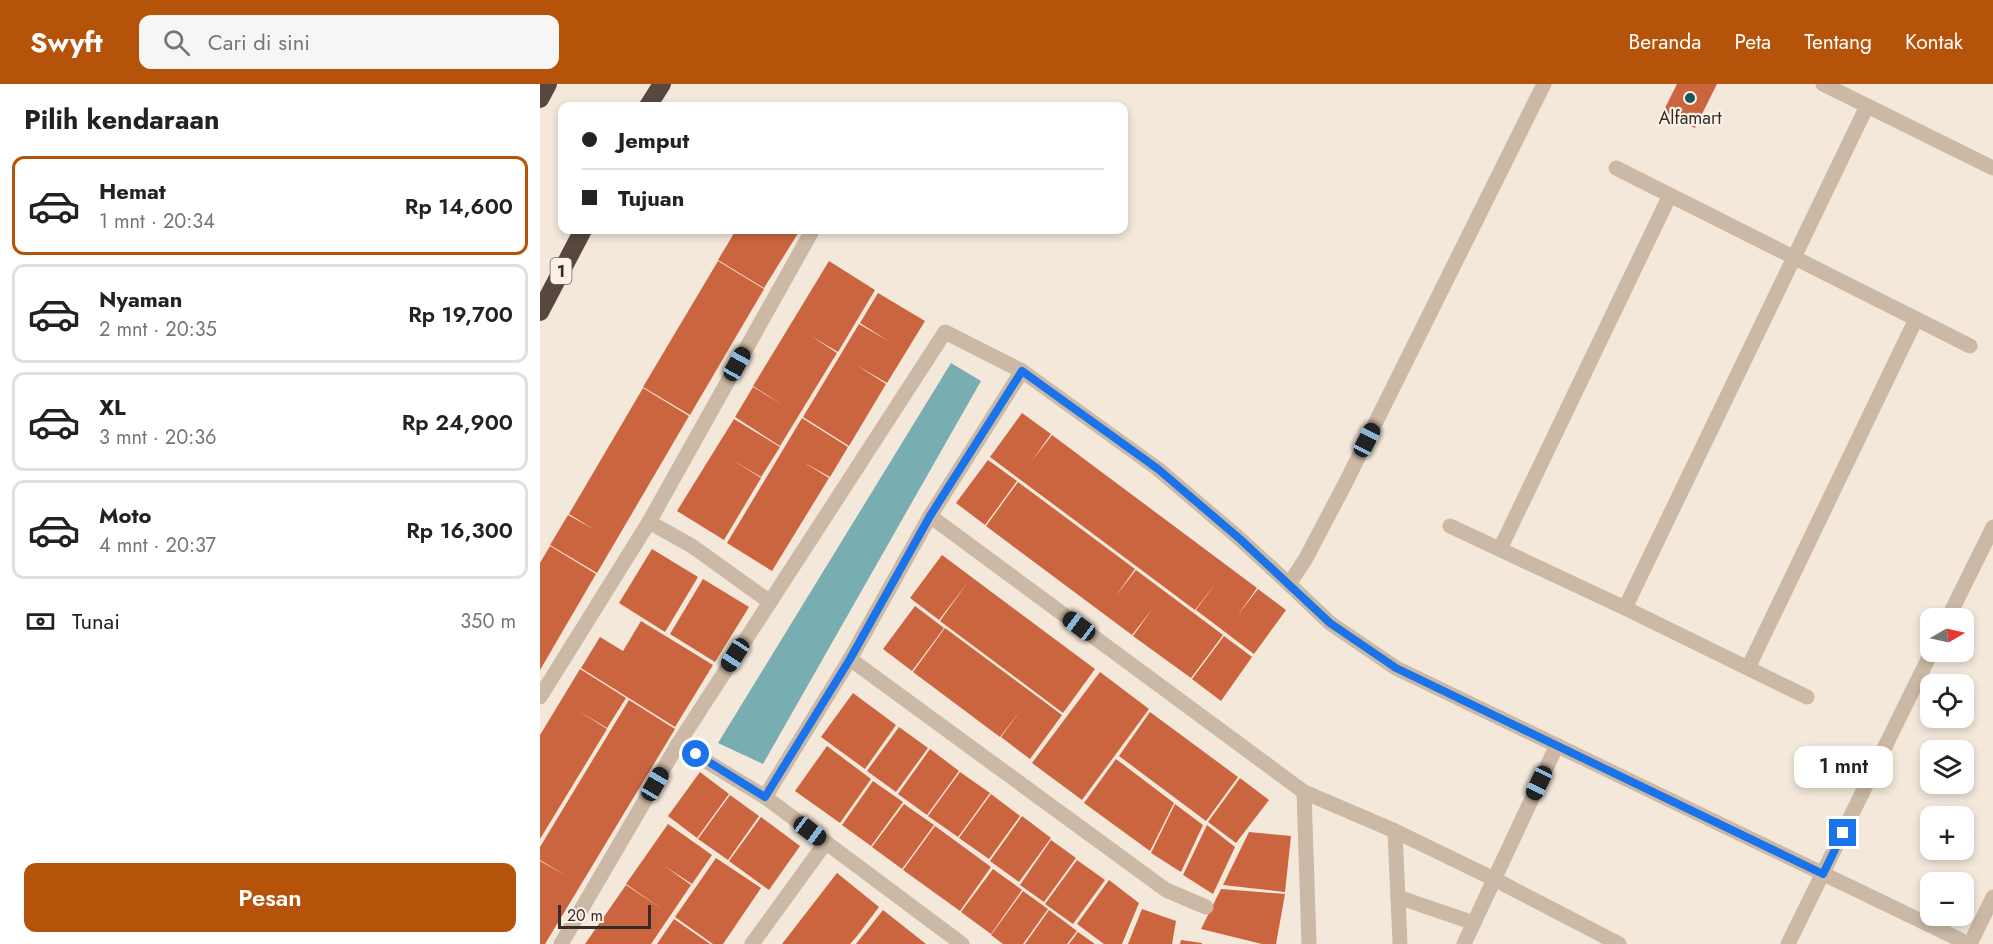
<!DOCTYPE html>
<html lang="id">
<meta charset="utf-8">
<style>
body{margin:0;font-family:Jost,sans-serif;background:#f6f6f6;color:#222;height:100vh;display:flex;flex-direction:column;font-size:22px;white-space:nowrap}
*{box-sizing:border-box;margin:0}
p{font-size:20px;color:#767676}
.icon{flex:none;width:33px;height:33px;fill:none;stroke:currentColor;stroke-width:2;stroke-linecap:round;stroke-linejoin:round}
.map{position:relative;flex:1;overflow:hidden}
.side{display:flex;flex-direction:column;background:#fff;width:540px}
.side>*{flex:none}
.guide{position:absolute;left:18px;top:18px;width:570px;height:132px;border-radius:12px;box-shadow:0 3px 9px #0003;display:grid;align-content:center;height:132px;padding:0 24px;background:#fff}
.needle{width:39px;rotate:81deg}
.buttons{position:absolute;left:1380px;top:524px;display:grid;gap:12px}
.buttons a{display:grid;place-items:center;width:54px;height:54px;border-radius:12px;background:#fff;box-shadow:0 3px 9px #0003;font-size:30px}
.scale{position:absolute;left:18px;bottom:15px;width:93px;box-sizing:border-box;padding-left:6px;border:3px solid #372c27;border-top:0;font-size:16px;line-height:21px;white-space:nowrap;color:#372c27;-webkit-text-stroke:4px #faf2e7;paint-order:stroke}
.end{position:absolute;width:27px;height:27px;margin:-14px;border:8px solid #1a73e8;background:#fff;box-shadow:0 0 0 3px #fff}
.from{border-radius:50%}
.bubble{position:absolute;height:42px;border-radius:12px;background:#fff;box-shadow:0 3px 9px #0003;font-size:20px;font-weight:600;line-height:42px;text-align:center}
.car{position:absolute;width:18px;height:36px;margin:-18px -9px;border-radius:8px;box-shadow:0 0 4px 2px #0007;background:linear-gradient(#222 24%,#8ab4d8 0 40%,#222 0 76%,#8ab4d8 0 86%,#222 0)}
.guide b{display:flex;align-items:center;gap:21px;height:57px;font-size:22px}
.guide b+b{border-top:2px solid #e0e0e0}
.guide i{width:15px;height:15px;background:#222}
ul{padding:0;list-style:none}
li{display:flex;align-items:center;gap:18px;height:99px;margin:0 12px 9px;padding:0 12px;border:3px solid #e0e0e0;border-radius:12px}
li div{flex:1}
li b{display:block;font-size:22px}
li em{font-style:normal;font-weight:600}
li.current{border-color:#b45309}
li>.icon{width:54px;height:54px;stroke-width:1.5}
h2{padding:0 24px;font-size:27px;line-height:72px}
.pay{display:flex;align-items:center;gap:15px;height:66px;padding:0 24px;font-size:22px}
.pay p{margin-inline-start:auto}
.action{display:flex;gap:12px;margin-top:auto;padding:12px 24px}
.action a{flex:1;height:69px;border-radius:12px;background:#b45309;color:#fff;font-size:24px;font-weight:600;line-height:69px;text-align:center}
header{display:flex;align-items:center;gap:36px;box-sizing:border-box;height:84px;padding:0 30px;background:#b45309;color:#fff}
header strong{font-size:28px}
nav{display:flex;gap:33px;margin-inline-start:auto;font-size:21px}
.search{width:420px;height:54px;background:#f6f6f6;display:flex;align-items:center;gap:15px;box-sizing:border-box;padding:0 21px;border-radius:12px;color:#767676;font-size:22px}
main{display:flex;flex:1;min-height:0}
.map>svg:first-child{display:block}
.water{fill:#78adb1}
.building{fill:#cb653f}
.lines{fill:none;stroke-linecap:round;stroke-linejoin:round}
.minor{stroke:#cbb8a5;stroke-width:15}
.motorway{stroke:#58473e;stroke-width:18}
.route{stroke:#1a73e8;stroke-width:8}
.poi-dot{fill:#1b545a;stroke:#faf2e7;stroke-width:2}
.labels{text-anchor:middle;stroke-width:4.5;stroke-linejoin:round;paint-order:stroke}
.shield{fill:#faf2e7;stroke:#726761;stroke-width:1.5}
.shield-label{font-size:16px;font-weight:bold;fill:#372c27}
.poi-label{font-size:18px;fill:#372c27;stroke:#faf2e7}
</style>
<header>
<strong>Swyft</strong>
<div class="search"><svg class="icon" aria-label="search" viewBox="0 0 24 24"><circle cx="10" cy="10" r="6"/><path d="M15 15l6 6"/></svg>Cari di sini</div>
<nav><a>Beranda</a><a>Peta</a><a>Tentang</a><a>Kontak</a></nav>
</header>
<main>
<section class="side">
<h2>Pilih kendaraan</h2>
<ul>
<li class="current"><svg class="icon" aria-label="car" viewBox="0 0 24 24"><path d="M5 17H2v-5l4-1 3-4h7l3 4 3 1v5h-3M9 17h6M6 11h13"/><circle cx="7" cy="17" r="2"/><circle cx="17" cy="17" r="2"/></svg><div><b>Hemat</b><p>1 mnt · 20:34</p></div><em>Rp 14,600</em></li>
<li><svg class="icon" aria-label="car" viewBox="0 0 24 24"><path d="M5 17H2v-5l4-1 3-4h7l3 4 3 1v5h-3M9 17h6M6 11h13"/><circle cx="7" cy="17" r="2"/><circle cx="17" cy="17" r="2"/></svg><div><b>Nyaman</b><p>2 mnt · 20:35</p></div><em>Rp 19,700</em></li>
<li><svg class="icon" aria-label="car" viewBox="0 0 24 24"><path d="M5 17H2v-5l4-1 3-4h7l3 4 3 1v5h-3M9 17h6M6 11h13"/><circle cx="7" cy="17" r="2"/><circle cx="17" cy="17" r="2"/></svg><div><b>XL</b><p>3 mnt · 20:36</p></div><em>Rp 24,900</em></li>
<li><svg class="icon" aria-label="car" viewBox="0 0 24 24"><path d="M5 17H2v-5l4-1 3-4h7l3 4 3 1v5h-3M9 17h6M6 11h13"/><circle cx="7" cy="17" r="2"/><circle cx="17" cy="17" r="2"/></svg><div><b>Moto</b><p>4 mnt · 20:37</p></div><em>Rp 16,300</em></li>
</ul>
<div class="pay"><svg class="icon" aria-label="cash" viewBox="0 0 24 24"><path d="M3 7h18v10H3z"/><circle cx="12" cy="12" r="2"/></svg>Tunai<p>350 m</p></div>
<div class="action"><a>Pesan</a></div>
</section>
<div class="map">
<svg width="1453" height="860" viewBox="0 0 1453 860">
<rect width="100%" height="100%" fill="#f3e8da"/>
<polygon class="water" points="411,279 441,297 223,680 178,659"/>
<g class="building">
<polygon points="1137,0 1177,0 1155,44 1123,28"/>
<polygon points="196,146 260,146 224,204 178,176"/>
<polygon points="178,177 224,205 150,331 103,303"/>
<polygon points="289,177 335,206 298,268 271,252 297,269 240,362 195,333 213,303 243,321 213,302"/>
<polygon points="338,209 385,237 347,299 316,281 346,300 309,362 263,333 319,240 350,258 320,239"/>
<polygon points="103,304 149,332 94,426 67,411 94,426 57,489 10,461 28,431 55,446 29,430"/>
<polygon points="482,329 511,350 491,378 512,351 717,504 697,532 718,505 746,526 714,570 656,526 676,499 655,526 450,373"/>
<polygon points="262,334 308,363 290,393 263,378 289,394 232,487 187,459"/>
<polygon points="194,335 240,363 221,393 191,375 221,394 184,456 137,427"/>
<polygon points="448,376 477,397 445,441 416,419"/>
<polygon points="478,398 595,485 575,513 596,486 683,551 651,594 593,552 613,524 592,551 446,442"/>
<polygon points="10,462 56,490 0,586 0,479"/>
<polygon points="112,465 158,493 125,548 79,519"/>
<polygon points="402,471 555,585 523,629 400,537 428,498 399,536 370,514"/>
<polygon points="163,495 209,523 175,578 130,550"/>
<polygon points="375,522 404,544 372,587 343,565"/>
<polygon points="101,537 173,581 135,643 41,584 60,553 83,567"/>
<polygon points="405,544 522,631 490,675 461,653 481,626 460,653 373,588"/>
<polygon points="684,552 712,573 681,617 652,595"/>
<polygon points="40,585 86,614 67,644 37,626 67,645 0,755 0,651"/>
<polygon points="560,588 609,625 542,716 492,679"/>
<polygon points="313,609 356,641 325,685 281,653"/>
<polygon points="89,616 135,645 5,860 0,860 0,777 25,791 0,776 0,763"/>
<polygon points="610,628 698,693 666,737 579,672"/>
<polygon points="359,643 388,664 356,708 327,687"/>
<polygon points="287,662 331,695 300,739 255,707"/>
<polygon points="390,665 419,687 387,731 358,710"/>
<polygon points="576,675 634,719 610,767 544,719"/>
<polygon points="160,688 189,710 157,754 128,732"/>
<polygon points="420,688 450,709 418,753 388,732"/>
<polygon points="700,694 729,716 696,759 668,738"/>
<polygon points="333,697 363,718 331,762 302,741"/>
<polygon points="451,710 480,732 449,775 419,754"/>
<polygon points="190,711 219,732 188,776 158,755"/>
<polygon points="364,720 394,741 362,785 332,763"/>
<polygon points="635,720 663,741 641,788 611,769"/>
<polygon points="482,732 511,754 479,798 450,777"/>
<polygon points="221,733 260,762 229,806 189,777"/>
<polygon points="128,740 172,771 152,800 123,781 151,801 111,860 45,860 86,801 125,827 86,800"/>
<polygon points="667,741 695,763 673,810 643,791"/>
<polygon points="395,742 451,783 420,827 363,786"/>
<polygon points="709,748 751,752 745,808 683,801"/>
<polygon points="511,756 536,774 504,818 480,801"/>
<polygon points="176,774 221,804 183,860 173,860 135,833"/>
<polygon points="537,776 565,796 533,840 505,820"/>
<polygon points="453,785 482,806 451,850 421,828"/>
<polygon points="297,789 339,823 317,852 310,860 242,860"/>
<polygon points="569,796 599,819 582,860 564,860 537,840"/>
<polygon points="681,805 745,810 736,860 722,860 661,845"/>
<polygon points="483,807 508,825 483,860 463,860 451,851"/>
<polygon points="602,825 636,837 632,860 588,860"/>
<polygon points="343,826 386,860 316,860"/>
<polygon points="509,826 537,847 527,860 485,860"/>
<polygon points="134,835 170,860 117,860"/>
<polygon points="538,848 555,860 529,860"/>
<polygon points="641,856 662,859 662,860 640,860"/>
</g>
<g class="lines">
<g class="minor">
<polyline points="1283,0 1453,84"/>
<polyline points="1076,84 1430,262"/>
<polyline points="390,432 764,708 855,747 954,795 1079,860"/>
<polyline points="109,438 272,147"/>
<polyline points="910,442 1085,524 1267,613"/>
<polyline points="960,465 1130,111"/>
<polyline points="749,500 790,539 856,584 1429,860"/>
<polyline points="1085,524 1327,22"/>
<polyline points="1408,534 1453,443"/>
<polyline points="310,575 626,806 666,823"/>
<polyline points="1208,584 1376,235"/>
<polyline points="0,613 109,438 152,462 230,518 405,248 482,287 618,385 700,455 749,500 765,476 806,398 1004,0"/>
<polyline points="138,660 225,713 422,860"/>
<polyline points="764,708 769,860"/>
<polyline points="225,713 310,575 390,432 482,287"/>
<polyline points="855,747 860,860"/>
<polyline points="858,813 934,839"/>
<polyline points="21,860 138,660 230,518"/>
<polyline points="212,860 286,758"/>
<polyline points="924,860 1017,661"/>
<polyline points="1248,860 1392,567"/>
<polyline points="1430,860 1453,813"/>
</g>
<g class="motorway">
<polyline points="0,15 8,0"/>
<polyline points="108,22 122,0"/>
<polyline points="0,228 43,146"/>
</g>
</g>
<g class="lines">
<polyline class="route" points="156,670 225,713 310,575 390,432 482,287 618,385 700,455 790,539 856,584 1283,790 1303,749"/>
</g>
<circle class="poi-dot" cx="1150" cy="14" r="6"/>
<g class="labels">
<rect class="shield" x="10.5" y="174" width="21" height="26" rx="4.5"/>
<g class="shield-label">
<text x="21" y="193">1</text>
</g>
<g class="poi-label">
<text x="1150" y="40">Alfamart</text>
</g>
</g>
</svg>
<div class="buttons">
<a><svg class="needle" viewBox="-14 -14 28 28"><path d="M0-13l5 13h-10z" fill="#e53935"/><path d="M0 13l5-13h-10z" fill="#767676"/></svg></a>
<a><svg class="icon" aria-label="locate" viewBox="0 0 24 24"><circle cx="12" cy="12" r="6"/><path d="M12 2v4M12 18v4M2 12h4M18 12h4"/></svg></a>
<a><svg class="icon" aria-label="layers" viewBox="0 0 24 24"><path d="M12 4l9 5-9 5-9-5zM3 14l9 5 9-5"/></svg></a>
<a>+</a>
<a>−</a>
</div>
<div class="scale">20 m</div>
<i class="end from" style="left:156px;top:670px"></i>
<i class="end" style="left:1303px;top:749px"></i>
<div class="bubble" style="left:1254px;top:662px;width:99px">1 mnt</div>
<i class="car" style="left:197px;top:280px;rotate:29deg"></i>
<i class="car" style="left:827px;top:356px;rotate:27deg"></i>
<i class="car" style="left:539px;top:542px;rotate:307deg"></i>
<i class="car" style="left:195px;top:571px;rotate:213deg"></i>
<i class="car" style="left:999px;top:699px;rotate:205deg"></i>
<i class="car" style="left:115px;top:700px;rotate:30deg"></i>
<i class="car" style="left:270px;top:747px;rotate:127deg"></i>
<div class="guide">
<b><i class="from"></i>Jemput</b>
<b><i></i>Tujuan</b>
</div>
</div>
</main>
